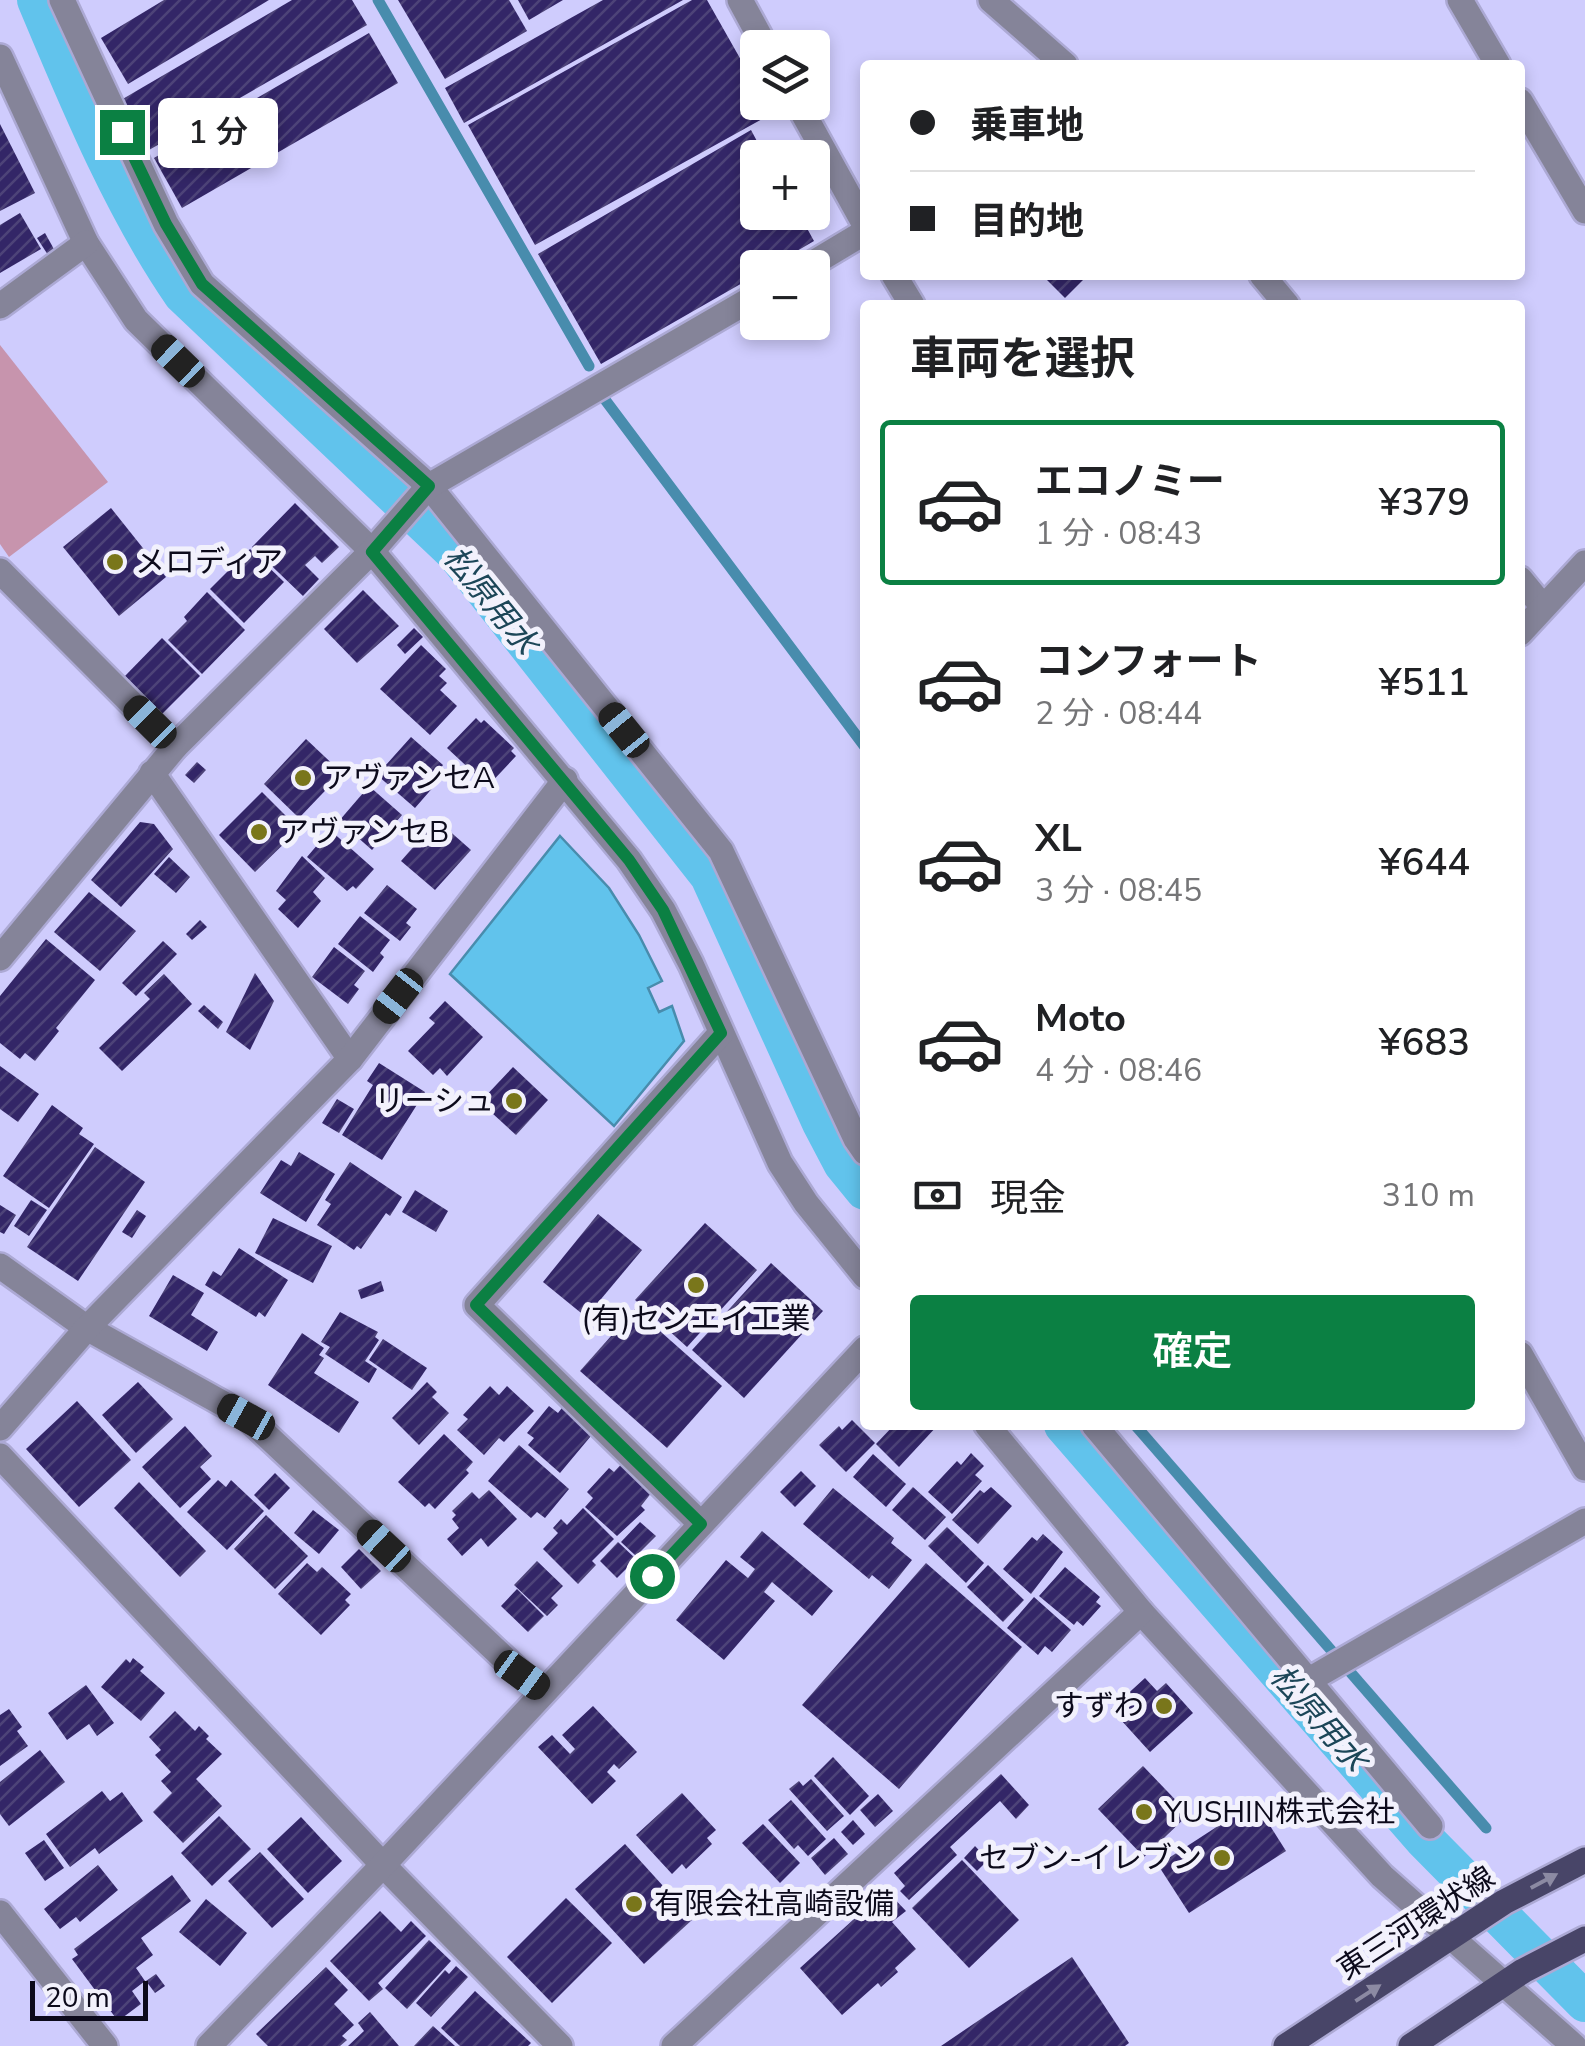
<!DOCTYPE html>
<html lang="ja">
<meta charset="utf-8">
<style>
body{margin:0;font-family:"Nunito Sans","Noto Sans JP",sans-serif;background:#f6f6f6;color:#202124;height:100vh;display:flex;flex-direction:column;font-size:38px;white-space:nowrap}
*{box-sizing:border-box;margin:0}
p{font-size:32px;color:#757577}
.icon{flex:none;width:55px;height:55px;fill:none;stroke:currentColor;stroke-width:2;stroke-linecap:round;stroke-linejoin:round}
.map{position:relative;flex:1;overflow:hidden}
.panel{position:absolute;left:860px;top:300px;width:665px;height:1130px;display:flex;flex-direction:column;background:#fff;border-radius:10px;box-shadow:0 5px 15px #0003}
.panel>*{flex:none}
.hud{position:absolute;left:860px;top:60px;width:665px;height:220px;border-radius:10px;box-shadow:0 5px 15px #0003;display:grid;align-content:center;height:220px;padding:0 50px;background:#fff}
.fabs{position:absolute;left:740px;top:30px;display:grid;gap:20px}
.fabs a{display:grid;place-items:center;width:90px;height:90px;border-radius:10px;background:#fff;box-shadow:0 5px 15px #0003;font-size:50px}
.scale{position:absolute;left:30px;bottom:25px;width:118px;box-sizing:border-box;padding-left:10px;border:5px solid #0c0a1b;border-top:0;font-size:28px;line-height:35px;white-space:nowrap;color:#0c0a1b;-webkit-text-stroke:8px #f2f1fc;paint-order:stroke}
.end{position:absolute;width:45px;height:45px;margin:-22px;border:12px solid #0b8043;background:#fff;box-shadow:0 0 0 5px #fff}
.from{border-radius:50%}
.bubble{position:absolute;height:70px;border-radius:10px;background:#fff;box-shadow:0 5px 15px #0003;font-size:32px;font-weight:600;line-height:70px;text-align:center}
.car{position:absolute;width:30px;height:60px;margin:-30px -15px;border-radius:12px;box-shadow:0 0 8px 2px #0007;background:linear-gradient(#222 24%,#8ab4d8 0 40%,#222 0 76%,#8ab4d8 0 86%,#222 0)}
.hud b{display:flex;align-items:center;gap:35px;height:95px;font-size:38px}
.hud b+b{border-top:2px solid #e0e0e0}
.hud i{width:25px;height:25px;background:#202124}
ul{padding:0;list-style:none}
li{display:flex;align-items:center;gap:30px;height:165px;margin:0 20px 15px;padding:0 30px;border:5px solid transparent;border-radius:10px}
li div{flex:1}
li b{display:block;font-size:38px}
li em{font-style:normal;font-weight:600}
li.current{border-color:#0b8043}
li>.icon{width:90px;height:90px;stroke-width:1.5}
h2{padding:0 50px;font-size:45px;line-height:120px}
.pay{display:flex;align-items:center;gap:25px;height:110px;padding:0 50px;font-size:38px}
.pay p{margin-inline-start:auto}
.cta{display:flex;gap:20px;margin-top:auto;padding:20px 50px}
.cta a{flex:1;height:115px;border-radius:10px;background:#0b8043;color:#fff;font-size:40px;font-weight:600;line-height:115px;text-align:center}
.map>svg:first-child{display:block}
.grass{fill:#c794ad}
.water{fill:#61c3ec;stroke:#488cad;stroke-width:2.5}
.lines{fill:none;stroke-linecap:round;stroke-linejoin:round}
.stream{stroke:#488cad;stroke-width:11}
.canal{stroke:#61c3ec;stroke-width:40}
.building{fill:url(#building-hatch)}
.minor-casing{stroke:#aca9d4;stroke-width:30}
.major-casing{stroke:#aca9d4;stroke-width:30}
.minor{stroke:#858499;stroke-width:25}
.major{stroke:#484568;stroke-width:25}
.oneway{fill:#8c8aa3}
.route{stroke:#0b8043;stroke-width:12}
.poi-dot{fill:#79761b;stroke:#f2f1fc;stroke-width:4}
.labels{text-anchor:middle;stroke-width:10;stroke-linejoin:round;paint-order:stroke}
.poi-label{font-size:30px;fill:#0c0a1b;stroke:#f2f1fc;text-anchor:start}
.street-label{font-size:30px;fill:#0c0a1b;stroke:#f2f1fc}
.water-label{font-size:32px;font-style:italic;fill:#1c4658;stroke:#f2f1fc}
</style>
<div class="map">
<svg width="1585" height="2046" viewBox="0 0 1585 2046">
<defs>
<pattern id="building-hatch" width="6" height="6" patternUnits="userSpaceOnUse" patternTransform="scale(2.5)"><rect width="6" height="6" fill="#332667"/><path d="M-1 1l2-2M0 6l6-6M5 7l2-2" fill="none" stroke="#4d4378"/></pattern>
</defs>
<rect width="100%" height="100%" fill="#cfccfd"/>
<polygon class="grass" points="0,345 108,482 9,557 0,544"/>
<polygon class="water" points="560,836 609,888 639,935 662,981 648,988 659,1012 672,1006 684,1041 614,1126 450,974"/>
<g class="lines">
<g class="stream">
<polyline points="378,0 589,366"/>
<polyline points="606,401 865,747"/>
<polyline points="1135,1425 1486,1828"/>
</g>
<g class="canal">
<path d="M37,0c42,100 85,205 146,294l273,259 254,323 112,247 21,40 22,27"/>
<polyline points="1064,1425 1424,1839 1585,2002"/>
</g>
</g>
<g class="building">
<polygon points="164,0 269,0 128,84 101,38"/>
<polygon points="292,0 352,0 367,25 149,150 121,100"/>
<polygon points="398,0 509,0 527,31 445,79"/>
<polygon points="518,0 563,0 529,20"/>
<polygon points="603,0 683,0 464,123 445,88"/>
<polygon points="692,0 707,0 758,90 758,102 764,102 771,114 535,245 468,125"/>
<polygon points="369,33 398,83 182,208 154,158"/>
<polygon points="0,124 35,193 0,211"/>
<polygon points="751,130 766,158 758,158 758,212 798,212 814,241 768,268 758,268 758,274 601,364 538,254"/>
<polygon points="20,213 41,249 0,273 0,225"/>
<polygon points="45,233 55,251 48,255 37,238"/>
<polygon points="1042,275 1088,275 1065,298"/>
<polygon points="295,503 339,547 322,563 315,556 305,565 319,579 303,596 252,547"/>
<polygon points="111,508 166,577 119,616 63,547"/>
<polygon points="250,549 284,582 244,623 210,589"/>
<polygon points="363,590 399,626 357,663 324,629"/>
<polygon points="207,592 245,630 202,674 168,640 187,621 184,617"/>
<polygon points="414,628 423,637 405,654 397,645"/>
<polygon points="162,638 200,676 162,714 125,676"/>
<polygon points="421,645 446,669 439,676 447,683 440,690 457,706 430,735 380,689"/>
<polygon points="476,718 481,723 484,720 514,748 511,751 516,756 488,786 447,748"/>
<polygon points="411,737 443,765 437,773 442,777 415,808 377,775"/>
<polygon points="306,739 342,773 299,818 264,784"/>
<polygon points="197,762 206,770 194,783 185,775"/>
<polygon points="369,786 402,815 372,850 339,821"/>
<polygon points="262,792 299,829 255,872 219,835"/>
<polygon points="437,820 471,850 435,890 401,861"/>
<polygon points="140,822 154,824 173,849 121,907 91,880"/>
<polygon points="330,830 374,869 356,889 353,886 347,891 307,857"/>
<polygon points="302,856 325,878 313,892 321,901 298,928 278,909 286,900 276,891"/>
<polygon points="169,857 190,877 176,893 154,874"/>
<polygon points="387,885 417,909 406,923 411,927 400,941 364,913"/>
<polygon points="89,892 136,931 100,971 54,932"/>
<polygon points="360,916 390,940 380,953 384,957 373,972 338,944"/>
<polygon points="200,920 207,927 192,940 186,934"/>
<polygon points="46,939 95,980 56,1028 59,1031 35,1061 25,1053 20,1059 0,1043 0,996"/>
<polygon points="163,941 177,954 136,996 122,983"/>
<polygon points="334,947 365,971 354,985 359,989 348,1004 312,977"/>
<polygon points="255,973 274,1001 250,1050 226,1032"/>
<polygon points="164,974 192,1004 122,1071 99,1048 150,999 144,993"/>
<polygon points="445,1001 483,1037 447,1076 440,1068 433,1075 408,1051 435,1023 429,1018"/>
<polygon points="204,1005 223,1022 218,1029 198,1011"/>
<polygon points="379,1063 425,1092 382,1160 342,1135 373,1085 367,1081"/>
<polygon points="0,1066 39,1094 18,1122 0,1109"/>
<polygon points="513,1067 548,1100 516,1135 480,1102"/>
<polygon points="337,1099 354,1109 339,1133 322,1123"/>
<polygon points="52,1105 83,1128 79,1134 94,1144 49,1208 3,1176"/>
<polygon points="95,1147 145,1182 78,1281 27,1247"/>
<polygon points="299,1152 335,1174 306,1222 260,1193 281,1160 291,1166"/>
<polygon points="350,1162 402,1197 390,1216 386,1213 361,1249 357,1246 354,1250 317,1225 331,1204 325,1200"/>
<polygon points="415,1190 448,1211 436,1232 402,1212"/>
<polygon points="31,1200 47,1210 29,1236 14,1226"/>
<polygon points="0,1205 16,1215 4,1234 0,1232"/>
<polygon points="137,1210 146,1216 132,1238 122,1232"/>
<polygon points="598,1214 642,1250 586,1317 543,1282"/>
<polygon points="273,1218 332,1246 313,1283 255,1253"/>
<polygon points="705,1223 757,1270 687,1347 635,1300"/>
<polygon points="239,1248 288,1280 265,1317 259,1312 256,1317 205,1285 213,1271 221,1276"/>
<polygon points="771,1263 823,1311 744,1398 692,1350"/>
<polygon points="173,1275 204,1293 191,1315 218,1332 207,1351 149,1316"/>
<polygon points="381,1281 384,1291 361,1299 358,1290"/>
<polygon points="635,1309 722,1386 667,1448 580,1371"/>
<polygon points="340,1312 378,1332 375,1337 379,1340 365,1361 377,1369 369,1383 325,1354 330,1347 321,1342"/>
<polygon points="302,1333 324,1348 319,1355 324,1358 314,1373 359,1402 339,1433 268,1385"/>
<polygon points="383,1339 427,1368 412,1390 369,1360"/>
<polygon points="138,1382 173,1419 136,1453 102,1415"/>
<polygon points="427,1382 437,1392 432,1397 449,1413 419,1445 392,1418"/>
<polygon points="490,1386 499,1395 507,1386 534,1411 504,1442 499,1438 484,1455 457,1430 468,1419 463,1415"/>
<polygon points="77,1401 131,1460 79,1507 26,1449"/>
<polygon points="565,1404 596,1430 560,1473 528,1445 534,1438 527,1433 549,1406 558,1413"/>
<polygon points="852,1420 875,1443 846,1472 819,1445 839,1426 842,1430"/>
<polygon points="894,1425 938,1425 899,1467 876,1444"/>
<polygon points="185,1426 212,1456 200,1467 211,1479 180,1508 142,1467"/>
<polygon points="444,1434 473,1462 466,1470 469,1473 435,1509 429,1503 425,1507 398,1482"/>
<polygon points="519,1445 569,1489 545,1518 537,1512 531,1518 488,1481"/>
<polygon points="971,1453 984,1466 975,1475 982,1481 952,1514 928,1492 957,1461 961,1465"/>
<polygon points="873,1454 906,1484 886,1507 853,1477"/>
<polygon points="625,1460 652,1492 641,1506 645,1510 617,1536 585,1507 593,1498 587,1492 609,1468 614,1472"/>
<polygon points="801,1471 816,1486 795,1507 780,1492"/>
<polygon points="275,1473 290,1488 269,1510 254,1495"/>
<polygon points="218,1480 226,1487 231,1480 264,1511 227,1550 187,1512"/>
<polygon points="139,1482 206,1551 180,1577 114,1508"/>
<polygon points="913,1487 946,1517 925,1540 892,1510"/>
<polygon points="991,1487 1012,1506 978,1544 952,1520 980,1490 984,1493"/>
<polygon points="833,1488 894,1538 891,1543 912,1560 889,1589 872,1575 869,1579 803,1524"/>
<polygon points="489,1490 517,1519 488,1547 481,1538 462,1556 447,1539 459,1528 452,1519 456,1515 452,1511 472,1492 479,1499"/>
<polygon points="583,1508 614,1539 592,1561 596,1565 578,1584 543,1549 558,1533 553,1528 561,1519 567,1525"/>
<polygon points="313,1510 339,1530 319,1554 294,1533"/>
<polygon points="266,1515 308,1556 275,1589 234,1549"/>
<polygon points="640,1522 656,1536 636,1556 621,1542"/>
<polygon points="947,1527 984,1563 966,1583 928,1546"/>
<polygon points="762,1531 833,1591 812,1616 772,1582 764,1592 775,1601 724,1660 676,1620 726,1560 748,1578 755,1569 740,1557"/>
<polygon points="1043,1534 1063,1552 1031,1594 1003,1569 1032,1537 1037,1541"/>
<polygon points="618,1542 636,1559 617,1578 600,1561"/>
<polygon points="359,1549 381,1571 361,1589 341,1567"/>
<polygon points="537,1561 563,1586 551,1598 558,1605 547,1616 514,1585"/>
<polygon points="307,1563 317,1572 322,1567 351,1594 345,1600 350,1605 321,1635 278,1594"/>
<polygon points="926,1563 1022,1647 899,1789 802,1705"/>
<polygon points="988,1565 1024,1600 1003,1622 967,1587"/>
<polygon points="1065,1567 1100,1597 1096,1602 1101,1606 1083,1626 1077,1621 1074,1625 1039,1596"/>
<polygon points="517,1589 544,1616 528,1632 501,1606"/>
<polygon points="1034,1597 1071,1630 1052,1652 1045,1646 1038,1655 1007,1628"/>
<polygon points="133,1658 144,1667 140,1671 165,1693 141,1721 101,1687 126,1659 130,1663"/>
<polygon points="1145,1678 1157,1691 1166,1683 1193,1713 1150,1752 1111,1709"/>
<polygon points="86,1685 114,1723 97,1736 89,1724 67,1740 48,1713"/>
<polygon points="593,1706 637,1752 619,1769 614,1764 607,1772 616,1781 592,1804 538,1747 552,1735 570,1754 575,1749 562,1735"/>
<polygon points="9,1709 22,1727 17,1731 28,1746 0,1766 0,1715"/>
<polygon points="175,1711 195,1731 199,1726 209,1736 206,1739 222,1754 196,1779 222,1806 183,1843 153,1812 172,1793 161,1781 171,1772 155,1755 161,1750 149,1737"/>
<polygon points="40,1750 65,1782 9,1826 0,1814 0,1782"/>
<polygon points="833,1757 869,1796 850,1815 814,1776"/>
<polygon points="1143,1766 1189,1814 1144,1857 1098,1809"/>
<polygon points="1001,1774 1029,1805 1016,1819 1000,1801 950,1847 957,1855 909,1900 900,1891 905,1886 894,1873"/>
<polygon points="811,1779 844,1816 827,1831 789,1789 799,1781 803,1786"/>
<polygon points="102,1791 110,1801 122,1792 143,1821 99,1854 95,1848 70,1867 46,1834"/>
<polygon points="682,1793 716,1830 707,1838 712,1844 686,1869 682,1864 672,1874 636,1835"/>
<polygon points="878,1794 893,1811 875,1827 860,1810"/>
<polygon points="791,1800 826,1839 808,1856 798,1845 794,1849 768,1820"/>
<polygon points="1255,1802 1286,1851 1189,1913 1158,1865"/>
<polygon points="219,1816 251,1849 212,1886 181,1853"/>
<polygon points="301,1817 342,1861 308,1893 267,1849"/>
<polygon points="853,1820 865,1834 853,1845 841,1832"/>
<polygon points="763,1824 800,1863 780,1883 742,1843"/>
<polygon points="834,1838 848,1854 825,1875 811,1858"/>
<polygon points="44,1840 64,1868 45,1881 25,1853"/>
<polygon points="625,1844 693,1919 644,1964 575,1889"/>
<polygon points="975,1846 988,1860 977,1871 964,1858"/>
<polygon points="260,1852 304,1899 272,1928 228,1881"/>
<polygon points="962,1860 1019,1920 969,1968 912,1908"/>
<polygon points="98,1865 118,1890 80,1922 76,1917 60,1929 44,1909"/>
<polygon points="172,1875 191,1901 141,1938 153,1955 136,1968 145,1981 132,1991 141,2004 118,2021 72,1959 78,1955 74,1949"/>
<polygon points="697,1890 708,1902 699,1909 689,1898"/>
<polygon points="886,1890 906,1911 892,1922 916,1949 895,1968 898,1972 881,1987 878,1983 842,2015 800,1968"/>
<polygon points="566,1898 612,1943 552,2003 507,1957"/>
<polygon points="206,1899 247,1933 220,1966 179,1932"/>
<polygon points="380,1911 401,1932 411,1921 426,1936 378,1983 383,1989 369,2001 330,1961"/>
<polygon points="429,1940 451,1961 407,2009 385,1988"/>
<polygon points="1072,1957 1129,2043 1125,2046 941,2046"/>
<polygon points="456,1966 468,1977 431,2017 416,2003 445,1970 449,1974"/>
<polygon points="326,1967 348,1990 334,2004 354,2025 342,2036 347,2040 340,2046 268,2046 256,2034"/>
<polygon points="156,1974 165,1986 155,1993 146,1981"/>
<polygon points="475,1991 531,2043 528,2046 460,2046 441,2028"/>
<polygon points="370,2012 399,2046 348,2046 364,2031 358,2023"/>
<polygon points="433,2026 455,2046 414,2046"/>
</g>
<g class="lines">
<g class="minor-casing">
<g id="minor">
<polyline points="62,0 166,224 202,284 429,486 721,851 856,1139 865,1152"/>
<polyline points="740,0 766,48"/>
<polyline points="991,0 1065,65"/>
<polyline points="1460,0 1498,65"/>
<polyline points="0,57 86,243 136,320 372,551 629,860 663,910 691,964 780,1163 806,1203 865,1276"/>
<polyline points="1520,101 1585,211"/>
<polyline points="797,102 865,225"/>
<polyline points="805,268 865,232"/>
<polyline points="894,275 912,305"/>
<polyline points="1262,275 1287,305"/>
<polyline points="0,306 86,243"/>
<polyline points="0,571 175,747"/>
<polyline points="1520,579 1543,607"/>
<polyline points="1520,633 1585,563"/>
<polyline points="152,773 350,1059"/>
<polyline points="0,958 175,747 372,551 429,486 758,295"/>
<polyline points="0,1266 87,1328 247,1417 522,1675 544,1691"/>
<polyline points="1520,1354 1585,1468"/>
<polyline points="987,1425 1141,1612 1382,1876 1574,2046"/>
<polyline points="1094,1425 1430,1826"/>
<polyline points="0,1428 87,1328 350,1059 565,780"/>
<polyline points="0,1456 383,1865 560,2046"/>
<polyline points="701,1524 477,1305 721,1033"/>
<polyline points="1309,1680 1585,1521"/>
<polyline points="0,1913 105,2046"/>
<polyline points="209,2046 383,1865 865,1349"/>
<polyline points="674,2046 1141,1612"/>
</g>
</g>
<g class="major-casing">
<g id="major">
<polyline points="1286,2046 1504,1902 1585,1860"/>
<polyline points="1411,2046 1523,1971 1585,1939"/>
</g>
</g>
<use href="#minor" class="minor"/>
<use href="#major" class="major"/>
</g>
<defs><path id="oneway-solid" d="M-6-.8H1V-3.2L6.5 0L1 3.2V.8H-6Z" transform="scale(2.5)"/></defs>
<g class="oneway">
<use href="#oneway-solid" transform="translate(1544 1881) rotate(-28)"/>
<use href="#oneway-solid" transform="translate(1368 1993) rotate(-33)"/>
</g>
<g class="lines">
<polyline class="route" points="122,132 166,224 202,284 429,486 372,552 629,860 663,910 721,1033 476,1305 701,1524 652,1576"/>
</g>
<g class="poi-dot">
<circle cx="115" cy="562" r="10"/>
<circle cx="303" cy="778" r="10"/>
<circle cx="259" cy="832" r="10"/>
<circle cx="514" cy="1101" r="10"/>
<circle cx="696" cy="1285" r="10"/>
<circle cx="1164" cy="1706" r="10"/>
<circle cx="1144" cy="1812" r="10"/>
<circle cx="1222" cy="1858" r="10"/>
<circle cx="634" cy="1904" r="10"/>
</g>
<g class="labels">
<g class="poi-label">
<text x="135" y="572">メロディア</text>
<text x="323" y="788">アヴァンセA</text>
<text x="279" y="842">アヴァンセB</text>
<text x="494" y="1111" text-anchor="end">リーシュ</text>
<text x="696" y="1329" text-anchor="middle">(有)センエイ工業</text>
<text x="1144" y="1716" text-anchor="end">すずわ</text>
<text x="1164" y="1822">YUSHIN株式会社</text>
<text x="1202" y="1868" text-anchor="end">セブン-イレブン</text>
<text x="654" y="1914">有限会社高崎設備</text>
</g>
<g class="street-label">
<text transform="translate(1416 1923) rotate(-33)" y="10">東三河環状線</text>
</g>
<g class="water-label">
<text transform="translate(491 600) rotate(51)" y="11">松原用水</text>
<text transform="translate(1319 1718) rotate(49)" y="11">松原用水</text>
</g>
</g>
</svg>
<div class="fabs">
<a><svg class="icon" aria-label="layers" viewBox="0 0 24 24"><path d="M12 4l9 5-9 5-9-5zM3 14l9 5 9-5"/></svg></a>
<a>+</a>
<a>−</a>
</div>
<div class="scale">20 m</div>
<i class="end from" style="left:652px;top:1576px"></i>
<i class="end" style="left:122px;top:132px"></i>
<div class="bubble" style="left:158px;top:98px;width:120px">1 分</div>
<i class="car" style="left:178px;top:361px;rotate:314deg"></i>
<i class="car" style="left:150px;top:722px;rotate:315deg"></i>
<i class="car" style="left:624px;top:730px;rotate:321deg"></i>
<i class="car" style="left:398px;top:996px;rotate:218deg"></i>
<i class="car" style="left:246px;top:1417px;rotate:299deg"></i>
<i class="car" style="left:384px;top:1546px;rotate:313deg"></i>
<i class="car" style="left:522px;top:1675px;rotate:126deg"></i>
<div class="hud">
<b><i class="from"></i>乗車地</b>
<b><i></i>目的地</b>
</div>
<section class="panel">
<h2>車両を選択</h2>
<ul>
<li class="current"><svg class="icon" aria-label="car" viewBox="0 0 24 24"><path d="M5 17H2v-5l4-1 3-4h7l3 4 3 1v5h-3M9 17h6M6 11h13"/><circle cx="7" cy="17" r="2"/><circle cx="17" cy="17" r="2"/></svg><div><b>エコノミー</b><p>1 分 · 08:43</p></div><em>¥379</em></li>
<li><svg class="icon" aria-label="car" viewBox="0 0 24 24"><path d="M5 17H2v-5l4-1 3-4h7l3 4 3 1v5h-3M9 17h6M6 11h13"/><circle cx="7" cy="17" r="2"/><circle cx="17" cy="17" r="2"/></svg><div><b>コンフォート</b><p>2 分 · 08:44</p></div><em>¥511</em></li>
<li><svg class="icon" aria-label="car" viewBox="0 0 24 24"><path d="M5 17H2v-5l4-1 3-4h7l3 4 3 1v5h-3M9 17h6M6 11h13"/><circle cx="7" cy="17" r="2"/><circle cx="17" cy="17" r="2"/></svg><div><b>XL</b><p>3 分 · 08:45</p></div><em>¥644</em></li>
<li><svg class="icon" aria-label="car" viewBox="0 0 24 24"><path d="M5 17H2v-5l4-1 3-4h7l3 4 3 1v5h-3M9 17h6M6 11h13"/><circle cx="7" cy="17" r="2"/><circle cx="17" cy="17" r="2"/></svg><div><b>Moto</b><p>4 分 · 08:46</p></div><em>¥683</em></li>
</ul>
<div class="pay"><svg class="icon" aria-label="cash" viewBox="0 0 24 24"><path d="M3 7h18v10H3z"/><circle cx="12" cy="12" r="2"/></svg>現金<p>310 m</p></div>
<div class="cta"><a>確定</a></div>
</section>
</div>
